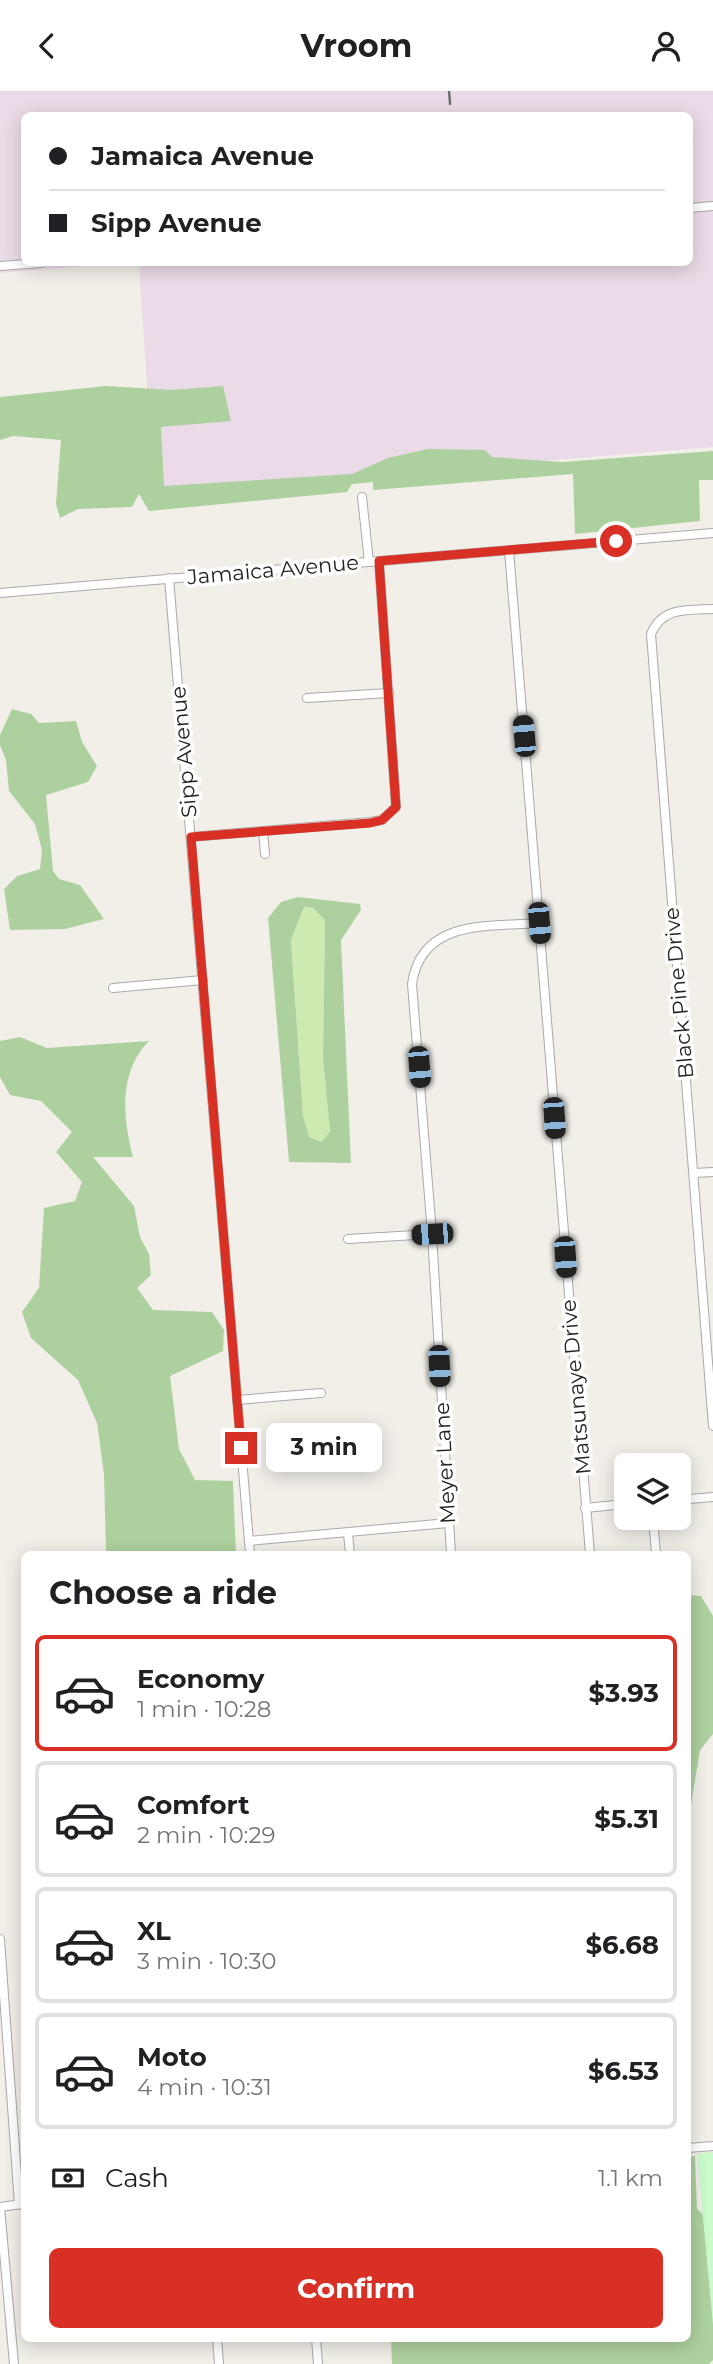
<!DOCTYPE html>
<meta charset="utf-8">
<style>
body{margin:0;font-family:Montserrat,sans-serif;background:#f2f2f2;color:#202124;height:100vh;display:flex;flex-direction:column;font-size:26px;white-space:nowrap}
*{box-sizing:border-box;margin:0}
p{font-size:23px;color:#757577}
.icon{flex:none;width:38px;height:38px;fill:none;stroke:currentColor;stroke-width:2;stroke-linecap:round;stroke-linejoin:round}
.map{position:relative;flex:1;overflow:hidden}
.side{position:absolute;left:21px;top:1460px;width:670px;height:791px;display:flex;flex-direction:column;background:#fff;border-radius:10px;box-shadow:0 4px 18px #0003}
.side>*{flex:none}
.top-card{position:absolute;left:21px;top:21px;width:672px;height:154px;border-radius:10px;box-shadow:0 4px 18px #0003;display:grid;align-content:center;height:154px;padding:0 28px;background:#fff}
.controls{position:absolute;left:614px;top:1362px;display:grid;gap:14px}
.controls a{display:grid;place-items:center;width:77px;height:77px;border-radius:10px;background:#fff;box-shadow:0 4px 18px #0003;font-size:35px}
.end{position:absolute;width:32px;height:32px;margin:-16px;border:9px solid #d93025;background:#fff;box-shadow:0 0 0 4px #fff}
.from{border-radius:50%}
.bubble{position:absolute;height:49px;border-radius:10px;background:#fff;box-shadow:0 4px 18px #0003;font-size:23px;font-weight:700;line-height:49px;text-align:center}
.car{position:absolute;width:21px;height:42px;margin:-21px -10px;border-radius:9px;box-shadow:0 0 5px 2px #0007;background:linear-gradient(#222 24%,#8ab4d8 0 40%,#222 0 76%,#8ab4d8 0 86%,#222 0)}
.top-card b{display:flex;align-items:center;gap:24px;height:66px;font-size:26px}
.top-card b+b{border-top:2px solid #e0e0e0}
.top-card i{width:18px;height:18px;background:#202124}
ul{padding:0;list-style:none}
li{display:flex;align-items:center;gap:21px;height:116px;margin:0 14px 10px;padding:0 14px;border:4px solid #e0e0e0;border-radius:10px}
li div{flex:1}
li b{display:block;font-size:26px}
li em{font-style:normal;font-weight:700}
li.active{border-color:#d93025}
li>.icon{width:63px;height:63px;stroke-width:1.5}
h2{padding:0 28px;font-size:32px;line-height:84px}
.pay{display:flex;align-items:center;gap:18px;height:77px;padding:0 28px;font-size:26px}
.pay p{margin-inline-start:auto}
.cta{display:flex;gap:14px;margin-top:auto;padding:14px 28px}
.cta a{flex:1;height:80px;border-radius:10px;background:#d93025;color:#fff;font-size:28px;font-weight:700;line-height:80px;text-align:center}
header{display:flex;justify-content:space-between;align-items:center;height:91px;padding:0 28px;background:#fff;font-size:32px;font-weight:700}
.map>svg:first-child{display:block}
.industrial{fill:#ebdbe8}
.grass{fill:#cdebb0}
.forest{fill:#add19e;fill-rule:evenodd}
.park{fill:#c8facc}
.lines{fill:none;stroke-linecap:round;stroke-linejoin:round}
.minor-casing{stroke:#a9a9a9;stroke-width:10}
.minor{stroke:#fff;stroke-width:8}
.rail{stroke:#707070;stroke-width:2.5;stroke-dasharray:14 14;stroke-linecap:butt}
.route{stroke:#d93025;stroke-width:9}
.labels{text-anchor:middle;stroke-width:7;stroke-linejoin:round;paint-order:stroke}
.street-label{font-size:21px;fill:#222;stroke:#fff}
</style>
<header><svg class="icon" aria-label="back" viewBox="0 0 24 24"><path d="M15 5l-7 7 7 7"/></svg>Vroom<svg class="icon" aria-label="person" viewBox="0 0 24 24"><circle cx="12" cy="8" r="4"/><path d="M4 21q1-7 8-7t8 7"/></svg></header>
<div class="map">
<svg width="713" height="2273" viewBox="0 0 713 2273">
<rect width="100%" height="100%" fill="#f2efe9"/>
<polygon class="industrial" points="0,0 713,0 713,356 154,402 139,172 690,172 690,24 24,24 24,172 120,172 0,182"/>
<polygon class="grass" points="304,816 312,817 325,828 323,968 330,1040 322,1051 309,1046 303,1025 291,849"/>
<g class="forest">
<polygon points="106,295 172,299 223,295 231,330 161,336 164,395 352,383 388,367 428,358 485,359 492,366 562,371 713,360 713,389 699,389 700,430 575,443 573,383 373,399 373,391 352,393 347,401 149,420 139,403 132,416 78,418 60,427 56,413 61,349 13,345 0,349 0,306"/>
<polygon points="12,618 31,623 39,632 76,630 82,651 97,675 88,691 46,704 53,780 59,788 80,794 104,828 65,838 10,839 4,798 17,785 40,778 42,759 35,733 9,700 6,669 0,654 0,644"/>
<path d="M298,806l62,7 1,6 -20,30 10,223 -62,-1 -21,-244 13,-16zM304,816l9,1 12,12 -2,139 7,72 -8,11 -13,-5 -6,-21 -12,-176z"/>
<path d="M20,946l27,11 102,-7c-31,31 -26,78 -16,116h-40l41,49 6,31 9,17 2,21 -14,13 16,22 59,2 12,18 -1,21 -53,25 9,73 16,31 38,1 3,73h-134l4,-2 -2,-78 -7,-51 -19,-43 -47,-42 -9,-26 17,-24 5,-80 31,-7 7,-19 -26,-30 16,-20 -31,-31 -31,-6 -10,-18v-36z"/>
<polygon points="688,1504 701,1505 713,1525 713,1643 700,1659 688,1732"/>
<polygon points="695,2065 697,2118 713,2131 713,2269 709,2273 392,2273 391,2247 688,2247 688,2066"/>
</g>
<polygon class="park" points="713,2061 713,2234 697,2063"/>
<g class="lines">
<g class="minor-casing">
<g id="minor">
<polyline points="690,117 713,115"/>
<polyline points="0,175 41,172"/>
<polyline points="362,406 369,471"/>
<polyline points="509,459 590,1463"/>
<polyline points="169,487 250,1463"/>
<polyline points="0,502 713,442"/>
<path d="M713,518c-26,1 -51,-2 -62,25l62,792"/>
<polyline points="307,607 389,602"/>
<polyline points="263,740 265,763"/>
<polyline points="191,746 370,731 382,729 396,716 379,470"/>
<polyline points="113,897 203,889"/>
<polyline points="694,1082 713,1081"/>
<polyline points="348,1148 432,1143"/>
<polyline points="237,1309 321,1302"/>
<polyline points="679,1409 713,1406"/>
<polyline points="585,1417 626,1413"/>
<polyline points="653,1426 656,1463"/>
<polyline points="348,1442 350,1463"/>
<polyline points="249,1450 448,1432"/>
<path d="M451,1463l-19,-320 -20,-250c9,-65 76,-57 127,-61"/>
<polyline points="0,1848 19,2113"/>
<polyline points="688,2057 713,2055"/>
<polyline points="217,2247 219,2273"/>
<polyline points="316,2247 318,2273"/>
<polyline points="14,2273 0,2116 22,2113"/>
</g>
</g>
<use href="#minor" class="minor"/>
<polyline class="rail" points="449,0 451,24"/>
</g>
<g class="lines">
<polyline class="route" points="241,1357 191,746 370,732 382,729 396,716 379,470 616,450"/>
</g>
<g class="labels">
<g class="street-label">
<text transform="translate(273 479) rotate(-5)" y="7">Jamaica Avenue</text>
<text transform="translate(184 661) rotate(-95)" y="7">Sipp Avenue</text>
<text transform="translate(679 902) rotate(-95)" y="7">Black Pine Drive</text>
<text transform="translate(576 1296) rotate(-95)" y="7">Matsunaye Drive</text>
<text transform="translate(445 1372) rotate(-93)" y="7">Meyer Lane</text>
</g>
</g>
</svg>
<div class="controls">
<a><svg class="icon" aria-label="layers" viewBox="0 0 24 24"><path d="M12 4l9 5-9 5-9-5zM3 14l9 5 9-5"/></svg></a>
</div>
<i class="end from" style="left:616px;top:450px"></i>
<i class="end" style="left:241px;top:1357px"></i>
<div class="bubble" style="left:266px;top:1332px;width:116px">3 min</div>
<i class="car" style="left:524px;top:645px;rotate:355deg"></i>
<i class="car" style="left:539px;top:832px;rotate:175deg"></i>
<i class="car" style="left:419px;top:976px;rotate:175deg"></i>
<i class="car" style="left:554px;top:1027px;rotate:176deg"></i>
<i class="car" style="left:432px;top:1143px;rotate:267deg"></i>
<i class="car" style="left:565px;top:1166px;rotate:176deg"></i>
<i class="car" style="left:439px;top:1275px;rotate:177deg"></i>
<div class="top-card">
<b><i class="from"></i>Jamaica Avenue</b>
<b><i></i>Sipp Avenue</b>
</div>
<section class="side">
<h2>Choose a ride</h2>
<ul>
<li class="active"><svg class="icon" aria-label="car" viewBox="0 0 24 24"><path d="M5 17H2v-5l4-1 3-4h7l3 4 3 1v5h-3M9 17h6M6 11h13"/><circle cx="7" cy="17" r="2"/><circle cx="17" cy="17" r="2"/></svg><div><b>Economy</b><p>1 min · 10:28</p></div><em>$3.93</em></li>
<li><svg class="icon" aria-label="car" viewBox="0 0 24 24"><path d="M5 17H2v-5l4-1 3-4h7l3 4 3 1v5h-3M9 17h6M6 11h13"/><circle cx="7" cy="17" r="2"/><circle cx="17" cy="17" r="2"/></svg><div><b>Comfort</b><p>2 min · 10:29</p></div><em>$5.31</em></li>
<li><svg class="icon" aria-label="car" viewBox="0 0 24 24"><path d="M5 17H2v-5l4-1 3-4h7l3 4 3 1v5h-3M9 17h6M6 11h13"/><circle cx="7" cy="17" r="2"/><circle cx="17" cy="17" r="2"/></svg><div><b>XL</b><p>3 min · 10:30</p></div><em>$6.68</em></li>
<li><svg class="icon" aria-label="car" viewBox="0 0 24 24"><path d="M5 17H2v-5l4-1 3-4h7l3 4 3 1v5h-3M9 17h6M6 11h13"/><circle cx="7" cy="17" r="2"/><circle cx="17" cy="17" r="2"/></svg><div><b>Moto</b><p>4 min · 10:31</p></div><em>$6.53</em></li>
</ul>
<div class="pay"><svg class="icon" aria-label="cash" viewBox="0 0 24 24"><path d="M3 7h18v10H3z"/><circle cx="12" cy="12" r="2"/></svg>Cash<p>1.1 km</p></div>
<div class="cta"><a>Confirm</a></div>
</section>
</div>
